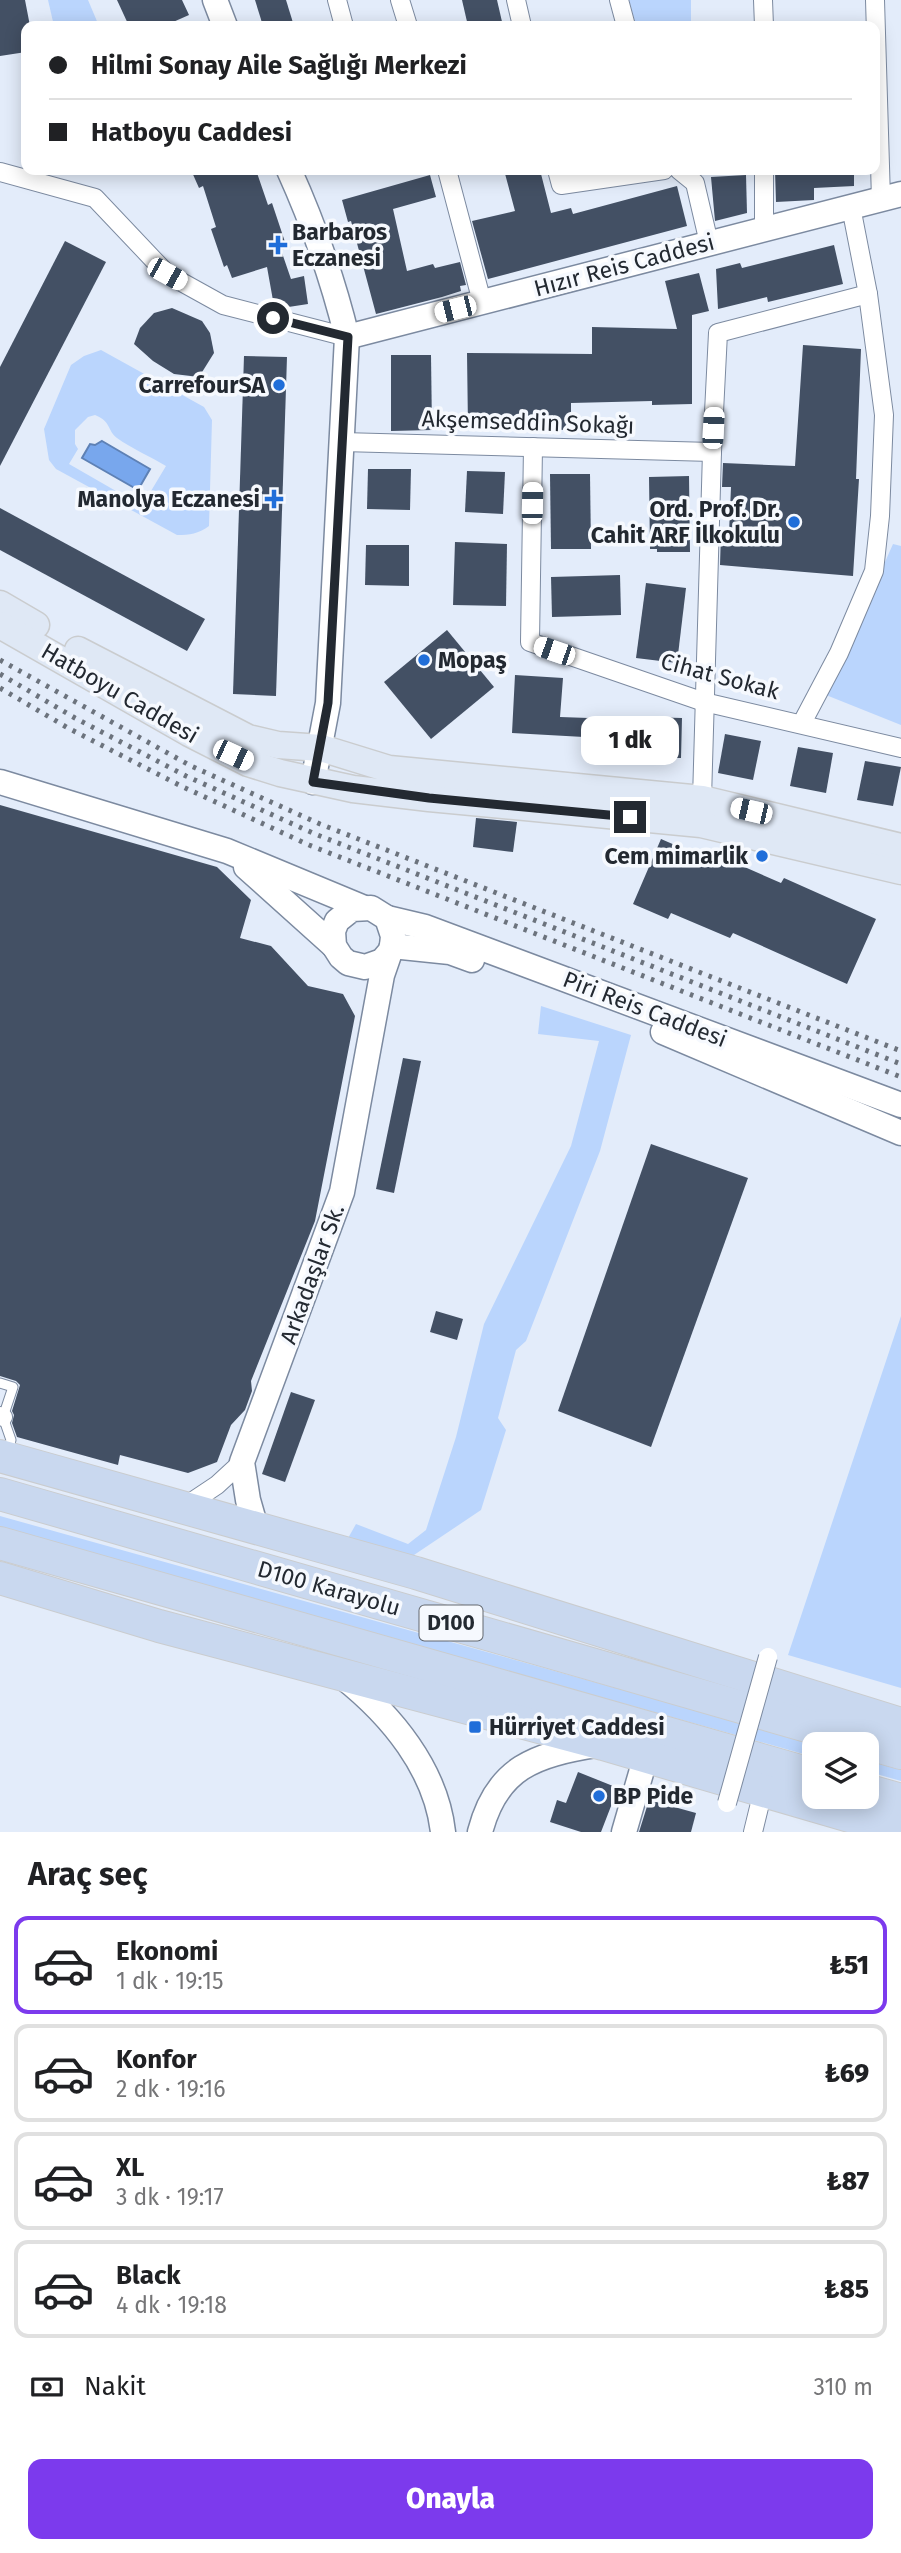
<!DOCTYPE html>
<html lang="tr">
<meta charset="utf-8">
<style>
body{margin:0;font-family:"Fira Sans",sans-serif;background:#f2f2f2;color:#202124;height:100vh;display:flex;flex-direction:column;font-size:26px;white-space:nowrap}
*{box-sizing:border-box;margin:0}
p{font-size:23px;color:#757577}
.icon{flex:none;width:38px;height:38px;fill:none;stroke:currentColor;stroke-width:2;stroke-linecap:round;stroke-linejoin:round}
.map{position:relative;height:1832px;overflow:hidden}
.details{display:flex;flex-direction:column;background:#fff;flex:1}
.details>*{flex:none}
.guide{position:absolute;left:21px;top:21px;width:859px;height:154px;border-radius:14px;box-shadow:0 4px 18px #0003;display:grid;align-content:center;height:154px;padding:0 28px;background:#fff}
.tools{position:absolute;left:802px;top:1732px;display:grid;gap:14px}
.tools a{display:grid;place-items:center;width:77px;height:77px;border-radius:14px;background:#fff;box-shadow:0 4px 18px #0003;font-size:35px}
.end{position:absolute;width:32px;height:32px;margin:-16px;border:9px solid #232931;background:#fff;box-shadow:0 0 0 4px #fff}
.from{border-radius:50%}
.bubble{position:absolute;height:49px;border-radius:14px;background:#fff;box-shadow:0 4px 18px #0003;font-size:23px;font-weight:800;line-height:49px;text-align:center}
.car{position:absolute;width:21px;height:42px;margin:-21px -10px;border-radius:9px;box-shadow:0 0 5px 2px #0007;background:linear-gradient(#fff 24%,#345 0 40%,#fff 0 76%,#345 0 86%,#fff 0)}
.guide b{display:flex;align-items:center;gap:24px;height:66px;font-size:26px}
.guide b+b{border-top:2px solid #e0e0e0}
.guide i{width:18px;height:18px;background:#202124}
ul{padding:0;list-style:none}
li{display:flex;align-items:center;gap:21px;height:98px;margin:0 14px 10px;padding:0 14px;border:4px solid #e0e0e0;border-radius:14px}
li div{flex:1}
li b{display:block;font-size:26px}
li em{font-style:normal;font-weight:800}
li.active{border-color:#7c3aed}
li>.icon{width:63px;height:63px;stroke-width:1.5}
h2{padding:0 28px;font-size:32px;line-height:84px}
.pay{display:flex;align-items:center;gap:18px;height:77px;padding:0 28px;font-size:26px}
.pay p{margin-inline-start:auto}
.action{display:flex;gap:14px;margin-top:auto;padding:14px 28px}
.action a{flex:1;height:80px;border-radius:14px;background:#7c3aed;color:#fff;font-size:28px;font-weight:800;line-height:80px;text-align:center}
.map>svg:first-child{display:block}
.green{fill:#bad5fd;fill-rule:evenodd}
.water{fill:#78a7ed;stroke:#5e81b5;stroke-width:2}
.building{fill:#435064}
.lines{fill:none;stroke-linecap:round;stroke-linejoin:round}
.lane-casing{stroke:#7c8aa0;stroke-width:11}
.street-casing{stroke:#7c8aa0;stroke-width:20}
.secondary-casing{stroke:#7c8aa0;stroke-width:27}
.primary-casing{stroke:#caccce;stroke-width:29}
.highway-casing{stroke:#caccce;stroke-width:34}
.lane{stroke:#fff;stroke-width:9}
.street{stroke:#fff;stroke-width:18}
.secondary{stroke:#fff;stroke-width:24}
.primary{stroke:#dfe8f5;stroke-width:26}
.highway{stroke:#c9d8ef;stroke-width:32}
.rail{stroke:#6c737d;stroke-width:5;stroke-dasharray:3.5 7;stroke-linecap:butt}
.street-bridge-casing{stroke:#7c8aa0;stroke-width:20;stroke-linecap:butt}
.street-bridge{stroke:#fff;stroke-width:18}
.route{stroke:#232931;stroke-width:9}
.poi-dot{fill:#206ed9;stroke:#f6f9fe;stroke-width:2.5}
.labels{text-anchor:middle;stroke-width:7;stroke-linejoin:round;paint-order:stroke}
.shield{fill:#f6f9fe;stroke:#62676e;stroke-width:2}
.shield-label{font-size:21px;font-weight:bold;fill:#232931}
.poi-label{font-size:23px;font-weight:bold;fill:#232931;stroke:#f6f9fe;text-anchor:start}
.street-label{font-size:23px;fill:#232931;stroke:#f6f9fe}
</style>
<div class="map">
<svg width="901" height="1832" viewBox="0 0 901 1832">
<rect width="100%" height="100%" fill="#e3ecfa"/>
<g class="green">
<polygon points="48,0 88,0 99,26 54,26"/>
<polygon points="629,0 691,0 691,26 636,26"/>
<path d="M101,350l103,57 8,13 -3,106c-11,8 -19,9 -32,9l-121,-66 -7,-9 -5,-31 27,-64 13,-9zM95,415c16,6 12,15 22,23 15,11 33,18 49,28l-24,40 -73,-42 9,-15 -3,-5v-14l13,-13z"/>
<polygon points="893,544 901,546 901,725 826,695"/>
<polygon points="541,1006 631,1035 600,1151 526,1341 516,1350 498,1418 506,1430 481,1510 411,1557 347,1540 356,1524 408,1544 426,1530 456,1437 484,1324 571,1146 599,1041 538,1034"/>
<polygon points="901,1316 901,1688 788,1655"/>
<polygon points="0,1516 819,1745 814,1745 814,1757 743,1737 0,1529"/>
<polygon points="866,1758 901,1768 901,1781 866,1771"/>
</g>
<polygon class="water" points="102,441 150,469 138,490 82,458 90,444 95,445"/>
<g class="building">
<polygon points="0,0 25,0 30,26 26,26 26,52 0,56"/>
<polygon points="117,0 182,0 189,15 164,26 129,26"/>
<polygon points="255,0 286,0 294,26 263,26"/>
<polygon points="462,0 497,0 503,26 468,26"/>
<polygon points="191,170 256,170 268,205 272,203 287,248 281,250 291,279 304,276 308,304 282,308 274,306 267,267 232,278 227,265 224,267 211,229 216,227 203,186 199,188"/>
<polygon points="504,170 540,170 551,213 571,208 573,214 677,186 687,226 488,279 472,221 515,211"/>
<polygon points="775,170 854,170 854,186 814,188 814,200 776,202"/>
<polygon points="430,175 436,197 393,209 407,271 433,264 435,268 460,262 466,285 460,286 461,291 442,297 376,314 351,221 348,222 342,200"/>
<polygon points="746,175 747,213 715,221 711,177"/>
<polygon points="65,241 106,262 0,466 0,367"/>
<polygon points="834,245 843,284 768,302 767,297 718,309 716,269 740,263 742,268"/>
<polygon points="699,273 709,311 692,315 692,404 652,405 652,401 571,403 571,430 468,428 467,353 592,354 592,327 677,329 665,281"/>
<polygon points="172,308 202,321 210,333 214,353 199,377 174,374 153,361 134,344 140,328 154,313"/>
<polygon points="803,345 861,349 856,479 859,479 853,576 720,565 721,533 729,533 731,487 722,487 723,463 795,466"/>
<polygon points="391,355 431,355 432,430 391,431"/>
<polygon points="244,356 287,357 276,696 233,694"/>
<polygon points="368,469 411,469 410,510 367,509"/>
<polygon points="467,471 505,472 503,514 465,512"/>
<polygon points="550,474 590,474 591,549 551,549"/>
<polygon points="689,476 690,552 657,552 657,549 650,549 649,477"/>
<polygon points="0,508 205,619 187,651 0,550"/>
<polygon points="455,542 507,544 506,606 453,605"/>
<polygon points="366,545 409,545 409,586 365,585"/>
<polygon points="620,575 621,615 552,617 551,577"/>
<polygon points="646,583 686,588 677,663 636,658"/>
<polygon points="447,630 494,687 431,739 384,682"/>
<polygon points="515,675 563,678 560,717 646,720 646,717 682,718 681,758 583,758 584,737 512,733"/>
<polygon points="725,734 761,741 753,780 718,773"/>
<polygon points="798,747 833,753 826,793 790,786"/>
<polygon points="865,761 901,767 893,806 857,800"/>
<polygon points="0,805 217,867 251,900 240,938 271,946 308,986 343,994 355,1016 315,1221 251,1381 252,1391 245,1410 231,1425 217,1462 188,1473 120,1455 118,1465 17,1437 12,1423 14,1415 12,1411 20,1385 16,1381 0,1376"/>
<polygon points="476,818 517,822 513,852 473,847"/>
<polygon points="661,839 721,865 724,858 781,883 784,878 876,919 847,984 733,933 730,938 671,913 668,919 633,904"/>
<polygon points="403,1058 421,1061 394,1193 376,1189"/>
<polygon points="651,1144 748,1178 651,1447 558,1411"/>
<polygon points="436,1311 463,1319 457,1340 430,1332"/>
<polygon points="291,1392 315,1400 285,1482 262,1474"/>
<polygon points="578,1772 618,1788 601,1832 581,1832 550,1822 557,1800 566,1803"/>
<polygon points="649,1800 696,1813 691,1832 639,1832"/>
</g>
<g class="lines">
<g class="lane-casing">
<polyline id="lane" points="0,1383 13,1387 3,1417 11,1440 8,1452"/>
</g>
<g class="street-casing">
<g id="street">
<polyline points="337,0 344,26"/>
<polyline points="400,0 408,26"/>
<polyline points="516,0 522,26"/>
<polyline points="619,0 626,26"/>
<polyline points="763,0 764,26"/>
<polyline points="875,0 881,199"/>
<polyline points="447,170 482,302"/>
<polyline points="557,170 561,185 664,170"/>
<polyline points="679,170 695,183 709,243"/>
<polyline points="764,170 764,229"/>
<polyline points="0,172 95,198 167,274 223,305 347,337"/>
<polyline points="342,442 712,452"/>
<polyline points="533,447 530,642 704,702 901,748"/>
<polyline points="802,723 839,653 874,571 880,516 884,415 868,294 851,207"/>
<polyline points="702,799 712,452 718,333 868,294"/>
<polyline points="0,1416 3,1417"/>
<polyline points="184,1507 217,1485 242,1462"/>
<polyline points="753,1832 763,1791"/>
</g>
</g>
<g class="secondary-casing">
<g id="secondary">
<polyline points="215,0 225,26"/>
<path d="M289,170c24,53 44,110 58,167l-19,366 -15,79"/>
<polyline points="347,337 901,194"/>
<polyline points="0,782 227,851 362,907"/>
<polyline points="246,867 334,946"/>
<polyline points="387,918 425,927 901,1105"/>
<polyline points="392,946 450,952 472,960"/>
<polyline points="663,1032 901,1133"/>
<polyline points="256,1528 248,1500 242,1462 342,1192 382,975 392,946 393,936 387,918 371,908 352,909 337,921 333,931 334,946 341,957 348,963 365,967 382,961 388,954"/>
<path d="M343,1677c48,38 93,92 100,155"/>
<path d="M480,1832c17,-65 55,-77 116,-87"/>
<polyline points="624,1832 646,1756"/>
</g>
</g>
<g class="primary-casing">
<g id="primary">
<polyline points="0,604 36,625"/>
<polyline points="0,625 189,733 248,763 280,773 353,789 429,798 701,824 901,871"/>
<polyline points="78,650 248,738 278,745 321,748 389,769 702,799 901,847"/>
</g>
</g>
<g class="highway-casing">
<g id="highway">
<polyline points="0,1456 416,1573 901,1724"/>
<polyline points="0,1494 901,1753"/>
<polyline points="0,1543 814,1775"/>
<polyline points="0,1578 159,1626 603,1744 901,1831"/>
<polyline points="866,1790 901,1800"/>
</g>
</g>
<use href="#lane" class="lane"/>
<use href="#street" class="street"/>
<use href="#secondary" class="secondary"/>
<use href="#primary" class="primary"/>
<use href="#highway" class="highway"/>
<g class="rail">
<polyline points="0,660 191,766 320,824 901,1051"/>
<polyline points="0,674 75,718 186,776 315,834 901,1064"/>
<polyline points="0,688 68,728 181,786 309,845 901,1077"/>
</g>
<g class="street-bridge-casing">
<polyline id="street-bridge" points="727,1803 768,1657"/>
</g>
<use href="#street-bridge" class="street-bridge"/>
</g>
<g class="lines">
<polyline class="route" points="273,318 348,337 328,703 313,782 429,798 630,817"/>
</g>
<g class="poi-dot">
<path d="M274.5 234.5h7v7h7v7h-7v7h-7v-7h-7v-7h7z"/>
<circle cx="279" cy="385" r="7"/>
<path d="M270.5 488.5h7v7h7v7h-7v7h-7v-7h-7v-7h7z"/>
<circle cx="794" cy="522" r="7"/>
<circle cx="424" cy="660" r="7"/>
<circle cx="762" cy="856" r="7"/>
<rect x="468" y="1720" width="14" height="14" rx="3.5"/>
<circle cx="599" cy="1796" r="7"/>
</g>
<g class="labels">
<rect class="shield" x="419.5" y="1605.5" width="63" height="35" rx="5"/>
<g class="shield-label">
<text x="451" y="1630">D100</text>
</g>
<g class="poi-label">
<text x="292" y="240">Barbaros<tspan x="292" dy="26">Eczanesi</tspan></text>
<text x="265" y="393" text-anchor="end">CarrefourSA</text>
<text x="260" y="507" text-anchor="end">Manolya Eczanesi</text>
<text x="780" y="517" text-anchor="end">Ord. Prof. Dr.<tspan x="780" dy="26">Cahit ARF İlkokulu</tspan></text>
<text x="438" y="668">Mopaş</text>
<text x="748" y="864" text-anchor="end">Cem mimarlik</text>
<text x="489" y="1735">Hürriyet Caddesi</text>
<text x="613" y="1804">BP Pide</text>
</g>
<g class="street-label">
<text transform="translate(624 265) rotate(-15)" y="8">Hızır Reis Caddesi</text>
<text transform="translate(528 422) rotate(2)" y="8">Akşemseddin Sokağı</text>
<text transform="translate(720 676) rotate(15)" y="8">Cihat Sokak</text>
<text transform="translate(120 693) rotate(30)" y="8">Hatboyu Caddesi</text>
<text transform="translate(645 1009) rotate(21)" y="8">Piri Reis Caddesi</text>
<text transform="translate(312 1274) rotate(-70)" y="8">Arkadaşlar Sk.</text>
<text transform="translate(329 1588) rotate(16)" y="8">D100 Karayolu</text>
</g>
</g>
</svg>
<div class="tools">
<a><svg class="icon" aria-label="layers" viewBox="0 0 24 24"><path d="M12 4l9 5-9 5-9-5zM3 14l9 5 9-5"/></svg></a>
</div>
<i class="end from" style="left:273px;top:318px"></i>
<i class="end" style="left:630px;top:817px"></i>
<div class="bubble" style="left:581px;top:716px;width:98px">1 dk</div>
<i class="car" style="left:167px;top:274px;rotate:119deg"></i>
<i class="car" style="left:455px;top:309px;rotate:256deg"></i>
<i class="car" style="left:713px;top:428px;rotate:3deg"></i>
<i class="car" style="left:532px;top:503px;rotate:1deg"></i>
<i class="car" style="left:554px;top:651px;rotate:289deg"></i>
<i class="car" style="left:233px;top:755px;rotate:115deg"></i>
<i class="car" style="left:751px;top:811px;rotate:283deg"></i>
<div class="guide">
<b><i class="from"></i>Hilmi Sonay Aile Sağlığı Merkezi</b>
<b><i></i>Hatboyu Caddesi</b>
</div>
</div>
<section class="details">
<h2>Araç seç</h2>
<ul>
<li class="active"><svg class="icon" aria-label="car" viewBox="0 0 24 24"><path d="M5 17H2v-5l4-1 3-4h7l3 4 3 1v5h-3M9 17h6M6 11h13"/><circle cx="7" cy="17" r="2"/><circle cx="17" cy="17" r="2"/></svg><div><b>Ekonomi</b><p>1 dk · 19:15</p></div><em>₺51</em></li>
<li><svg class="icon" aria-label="car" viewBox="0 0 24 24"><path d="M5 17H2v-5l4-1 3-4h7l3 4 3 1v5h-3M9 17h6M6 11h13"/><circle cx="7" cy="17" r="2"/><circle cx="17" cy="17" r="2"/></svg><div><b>Konfor</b><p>2 dk · 19:16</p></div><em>₺69</em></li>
<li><svg class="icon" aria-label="car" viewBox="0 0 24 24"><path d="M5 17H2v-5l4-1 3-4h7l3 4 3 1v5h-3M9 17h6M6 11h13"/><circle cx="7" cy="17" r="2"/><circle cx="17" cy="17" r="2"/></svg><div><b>XL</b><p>3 dk · 19:17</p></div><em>₺87</em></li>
<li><svg class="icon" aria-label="car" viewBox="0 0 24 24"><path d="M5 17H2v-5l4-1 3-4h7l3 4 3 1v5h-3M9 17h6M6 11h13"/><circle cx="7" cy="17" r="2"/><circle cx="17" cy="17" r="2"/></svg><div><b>Black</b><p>4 dk · 19:18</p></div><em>₺85</em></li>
</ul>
<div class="pay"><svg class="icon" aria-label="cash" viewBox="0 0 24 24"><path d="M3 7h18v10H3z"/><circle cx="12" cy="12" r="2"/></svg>Nakit<p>310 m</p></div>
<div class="action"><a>Onayla</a></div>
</section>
